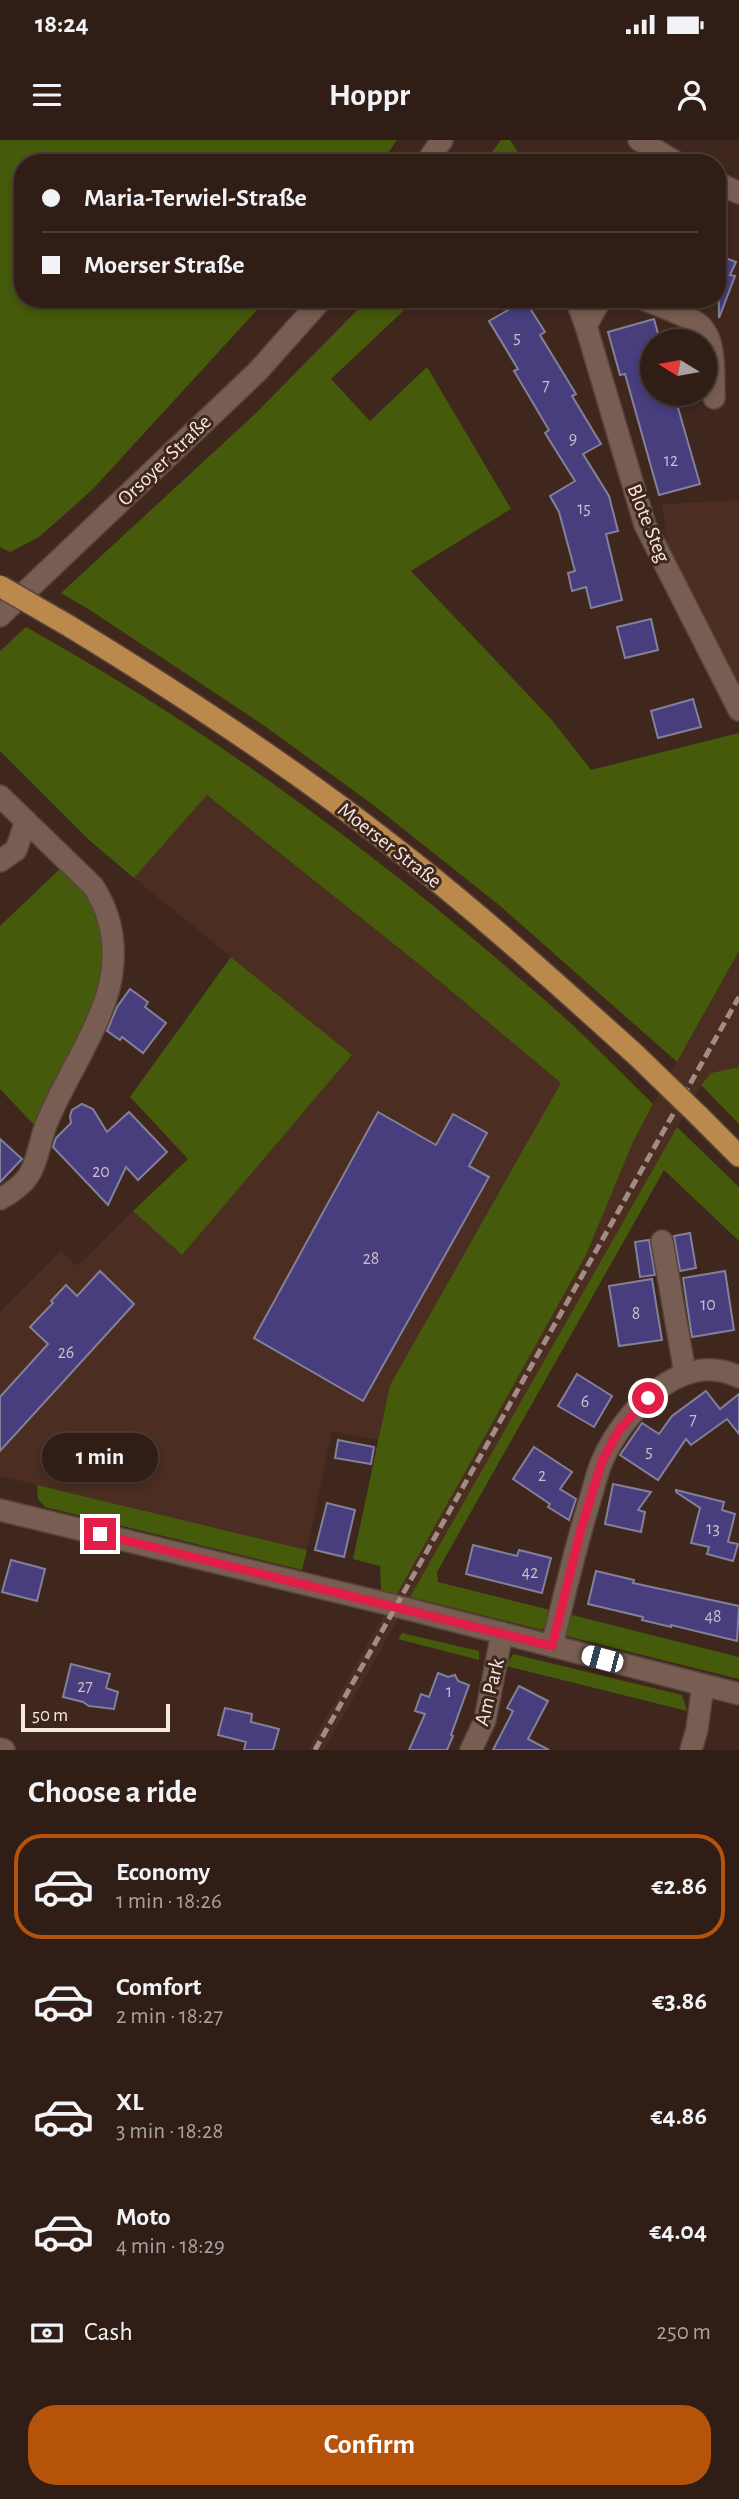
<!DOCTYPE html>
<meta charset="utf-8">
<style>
body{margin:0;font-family:"Alegreya Sans",sans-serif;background:#37261f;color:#f1f3f6;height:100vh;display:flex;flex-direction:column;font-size:26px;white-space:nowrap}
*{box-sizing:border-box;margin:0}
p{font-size:23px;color:#a7a2a1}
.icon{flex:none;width:38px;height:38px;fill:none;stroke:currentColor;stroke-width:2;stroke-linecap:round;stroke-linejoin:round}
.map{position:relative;height:1610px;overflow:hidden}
.details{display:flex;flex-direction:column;background:#2f1d16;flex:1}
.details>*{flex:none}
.hud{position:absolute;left:14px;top:14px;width:712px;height:154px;border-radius:28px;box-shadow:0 4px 10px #0003,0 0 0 2px #4a3b35;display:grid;align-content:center;height:154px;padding:0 28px;background:#2f1d16}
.needle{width:46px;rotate:281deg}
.controls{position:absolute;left:640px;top:189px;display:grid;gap:14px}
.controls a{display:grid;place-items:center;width:77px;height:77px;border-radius:50%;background:#2f1d16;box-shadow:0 4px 10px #0003,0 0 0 2px #4a3b35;font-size:35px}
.scale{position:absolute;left:21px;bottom:18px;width:149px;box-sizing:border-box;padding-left:7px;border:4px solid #f8e8e2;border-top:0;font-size:19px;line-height:24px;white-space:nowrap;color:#f8e8e2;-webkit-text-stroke:5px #3f271e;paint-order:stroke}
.end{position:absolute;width:32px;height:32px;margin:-16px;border:9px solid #e11d48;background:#fff;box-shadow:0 0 0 4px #fff}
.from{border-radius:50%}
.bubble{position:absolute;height:49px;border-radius:24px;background:#2f1d16;box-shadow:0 4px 10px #0003,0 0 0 2px #4a3b35;font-size:23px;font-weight:700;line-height:49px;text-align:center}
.car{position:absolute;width:21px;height:42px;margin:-21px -10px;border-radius:9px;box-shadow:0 0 5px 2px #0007;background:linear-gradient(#fff 24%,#345 0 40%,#fff 0 76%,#345 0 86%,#fff 0)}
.hud b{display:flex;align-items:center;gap:24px;height:66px;font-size:26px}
.hud b+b{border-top:2px solid #4a3b35}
.hud i{width:18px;height:18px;background:#f1f3f6}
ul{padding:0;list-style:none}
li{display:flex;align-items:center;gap:21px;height:105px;margin:0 14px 10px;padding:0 14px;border:4px solid transparent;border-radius:28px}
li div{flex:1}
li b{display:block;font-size:26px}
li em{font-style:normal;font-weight:700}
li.active{border-color:#b45309}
li>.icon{width:63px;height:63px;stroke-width:1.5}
h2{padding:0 28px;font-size:32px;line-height:84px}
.pay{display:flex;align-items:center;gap:18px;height:77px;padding:0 28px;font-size:26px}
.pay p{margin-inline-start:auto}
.primary-button{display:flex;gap:14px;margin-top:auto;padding:14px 28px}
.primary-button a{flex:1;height:80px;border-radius:28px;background:#b45309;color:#fff;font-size:28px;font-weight:700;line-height:80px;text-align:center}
.status{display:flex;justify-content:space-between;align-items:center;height:49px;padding:0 35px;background:#2f1d16;direction:ltr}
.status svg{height:19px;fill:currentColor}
header{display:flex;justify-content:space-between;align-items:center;height:91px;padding:0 28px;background:#2f1d16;font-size:32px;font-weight:700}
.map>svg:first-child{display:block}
.built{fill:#4b2d21}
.green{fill:#455a0a}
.building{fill:#483d7d;stroke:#83809a;stroke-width:2}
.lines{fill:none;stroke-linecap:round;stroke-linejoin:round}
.minor-casing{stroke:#58443c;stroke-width:24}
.major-casing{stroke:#58443c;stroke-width:24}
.minor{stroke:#785d53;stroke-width:21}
.major{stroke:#bb894c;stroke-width:21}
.rail{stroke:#a08d85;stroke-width:5;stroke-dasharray:10 5;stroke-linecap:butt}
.major-bridge-casing{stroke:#58443c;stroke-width:24;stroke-linecap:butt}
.major-bridge{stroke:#bb894c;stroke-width:21}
.route{stroke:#e11d48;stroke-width:9}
.labels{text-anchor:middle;stroke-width:6;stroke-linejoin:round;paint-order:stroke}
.number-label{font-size:18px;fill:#ccbdc9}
.street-label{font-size:21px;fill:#f8e8e2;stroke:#3f271e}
</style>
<div class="status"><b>18:24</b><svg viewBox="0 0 49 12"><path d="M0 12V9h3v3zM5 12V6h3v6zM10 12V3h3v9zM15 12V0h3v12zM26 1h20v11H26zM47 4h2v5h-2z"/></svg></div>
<header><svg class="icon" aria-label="menu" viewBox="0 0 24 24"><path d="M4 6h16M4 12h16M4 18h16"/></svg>Hoppr<svg class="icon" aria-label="person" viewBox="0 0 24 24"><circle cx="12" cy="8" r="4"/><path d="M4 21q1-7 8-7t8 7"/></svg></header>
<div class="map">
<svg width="739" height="1610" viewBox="0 0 739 1610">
<rect width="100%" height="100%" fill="#3f271e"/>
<g class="built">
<polygon points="739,360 739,547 669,419 662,364"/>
<polygon points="207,655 425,829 562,943 390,1245 378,1300 332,1291 307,1410 0,1336 0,1172 61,1111 77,1126 133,1071 181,1114 352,915 134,738"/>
<polygon points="739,811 739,927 711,933 701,945 324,1610 308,1610 586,1115 633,1001"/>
</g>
<g class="green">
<polygon points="0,0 397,0 381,23 23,23 23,159 267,159 93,349 39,397 10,412 0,407"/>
<polygon points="501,0 510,0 525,23 484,23"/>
<polygon points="368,159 416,159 331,239 370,281 427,227 511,369 411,431 552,580 591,630 739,593 739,811 677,922 499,765 372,664 266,587 90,470 61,453 255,274"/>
<path d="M26,487c187,104 359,233 520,374 37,32 72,69 107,103l-20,38 -47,113 -189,339 -16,-4 -1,-24 -27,-7 37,-174 171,-302 -136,-114 -218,-174 -73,83 -45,-38 -89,-89v-100z"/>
<polygon points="62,727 89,757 105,794 101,852 36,987 0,949 0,786"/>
<polygon points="231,817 352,915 182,1115 133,1071 188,1019 130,957"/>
<polygon points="739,927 739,984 701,945 711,933"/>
<polygon points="677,987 739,1047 739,1101 664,1030 437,1432 438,1442 550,1470 547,1484 542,1490 410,1457"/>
<polygon points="37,1345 307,1410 302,1430 45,1367 38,1359"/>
<polygon points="568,1474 739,1517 739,1539 566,1496 564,1491"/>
<polygon points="402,1493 479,1511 479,1520 398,1499"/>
<polygon points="513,1514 682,1555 687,1571 506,1526"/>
</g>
<g class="building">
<polygon points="718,115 736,122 730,135 735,136 719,178"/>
<polygon points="497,159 524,159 545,192 540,195 576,254 572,256 601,304 583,314 609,356 618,391 606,394 622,460 591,468 586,447 572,451 568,433 575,431 559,372 550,356 575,341 545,293 549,290 514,231 518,229 489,181 508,170"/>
<polygon points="654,179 660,201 653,201 653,254 674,254 700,344 659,355 625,234 620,235 608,192"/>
<polygon points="651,479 658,510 625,518 617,487"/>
<polygon points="693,559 701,587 658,598 651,571"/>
<polygon points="130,849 148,862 145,867 166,883 143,913 122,897 120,900 107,891 117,867"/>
<polygon points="82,964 93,969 107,992 129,972 167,1012 138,1040 126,1027 108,1065 53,1007 56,998 71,983 70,976 72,970"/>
<polygon points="378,972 436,1005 453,974 487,993 469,1026 489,1037 363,1261 254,1198"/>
<polygon points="0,999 22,1019 0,1042"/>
<polygon points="690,1093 696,1128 680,1131 674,1096"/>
<polygon points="649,1100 655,1135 640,1137 635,1102"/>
<polygon points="100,1131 134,1164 0,1311 0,1257 48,1204 30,1187 53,1163 51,1161 66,1145 77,1156"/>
<polygon points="725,1131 734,1190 692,1197 683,1138"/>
<polygon points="652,1139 662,1200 619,1206 609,1146"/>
<polygon points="577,1234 612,1256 594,1287 558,1266"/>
<polygon points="706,1251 720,1269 739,1254 739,1294 727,1279 691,1305 686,1299 658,1340 620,1315 642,1283 659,1294 672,1276"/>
<polygon points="338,1300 374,1307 371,1324 335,1318"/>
<polygon points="534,1307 572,1332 560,1349 576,1359 569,1380 548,1367 550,1364 513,1339"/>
<polygon points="613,1344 651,1352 638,1370 645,1372 641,1392 605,1384"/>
<polygon points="676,1350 724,1362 722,1370 735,1374 728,1402 738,1404 733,1421 707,1414 709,1407 691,1403 700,1368 676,1352"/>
<polygon points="327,1363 355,1370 344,1417 315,1410"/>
<polygon points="473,1405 517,1416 519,1410 551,1418 542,1453 466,1434"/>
<polygon points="11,1420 45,1429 37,1461 2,1452"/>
<polygon points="596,1431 634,1440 633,1443 739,1466 737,1501 671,1485 671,1487 642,1480 643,1477 588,1464"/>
<polygon points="71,1524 110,1534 106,1548 118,1552 114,1569 89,1566 83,1562 63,1557"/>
<polygon points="438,1533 448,1537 455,1535 458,1541 469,1545 451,1595 453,1596 447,1610 409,1610 425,1574 415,1571 421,1554 429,1557"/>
<polygon points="519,1546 548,1561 528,1599 549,1610 493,1610 513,1571 507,1568"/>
<polygon points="225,1568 252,1574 251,1582 279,1589 273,1610 244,1610 246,1602 218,1595"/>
</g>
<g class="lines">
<g class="minor-casing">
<g id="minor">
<polyline points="639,0 677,23"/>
<polyline points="426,23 442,0"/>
<polyline points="718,43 739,53"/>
<polyline points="576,159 586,186"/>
<polyline points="601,159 586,186 645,385 739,570"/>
<path d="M643,159c16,7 35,13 51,22 24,13 19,54 20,77"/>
<polyline points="0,476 258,231 322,159"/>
<path d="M0,656l93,90c17,26 23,55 19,86 -5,46 -46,104 -64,148 -8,17 -9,39 -19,55 -7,11 -18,18 -29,24"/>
<polyline points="0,721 16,710 26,681"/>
<polyline points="662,1101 685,1233"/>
<polyline points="0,1370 396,1466 739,1554"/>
<path d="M552,1506c12,-49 23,-98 38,-146 4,-13 7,-28 13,-41 21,-47 79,-111 136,-82"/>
<polyline points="0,1609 4,1610"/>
<polyline points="471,1610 485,1580 502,1493"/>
<polyline points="691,1610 697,1589 703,1545"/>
</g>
</g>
<g class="major-casing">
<g id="major">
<path d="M69,486c110,67 219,138 321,218 86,66 166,139 246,211"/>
<polyline points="698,975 739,1016"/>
</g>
</g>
<use href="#minor" class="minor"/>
<use href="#major" class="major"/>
<polyline class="rail" points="315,1610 739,857"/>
<g class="major-bridge-casing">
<g id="major-bridge">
<polyline points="0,446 69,486"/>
<polyline points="636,915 698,975"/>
</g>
</g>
<use href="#major-bridge" class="major-bridge"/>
</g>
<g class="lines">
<polyline class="route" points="100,1394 552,1506 581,1389 602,1321 619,1290 648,1258"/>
</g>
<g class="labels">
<g class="number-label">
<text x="517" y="203">5</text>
<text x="546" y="251">7</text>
<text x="573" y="304">9</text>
<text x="671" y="326">12</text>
<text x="584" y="374">15</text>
<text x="101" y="1037">20</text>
<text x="371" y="1124">28</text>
<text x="708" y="1170">10</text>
<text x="636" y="1179">8</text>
<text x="66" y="1218">26</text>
<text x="585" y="1267">6</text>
<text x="693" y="1285">7</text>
<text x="649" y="1317">5</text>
<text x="542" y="1341">2</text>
<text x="713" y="1394">13</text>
<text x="530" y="1438">42</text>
<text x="713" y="1482">48</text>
<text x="85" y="1552">27</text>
<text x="449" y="1557">1</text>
</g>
<g class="street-label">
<text transform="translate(164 320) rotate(-44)" y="7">Orsoyer Straße</text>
<text transform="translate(649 383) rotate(68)" y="7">Blote Steg</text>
<text transform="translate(390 705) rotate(38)" y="7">Moerser Straße</text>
<text transform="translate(489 1552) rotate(-76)" y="7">Am Park</text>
</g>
</g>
</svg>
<div class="controls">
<a><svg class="needle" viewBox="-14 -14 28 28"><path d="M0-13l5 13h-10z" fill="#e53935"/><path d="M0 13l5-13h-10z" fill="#a7a2a1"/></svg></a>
</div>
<div class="scale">50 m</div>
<i class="end from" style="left:648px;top:1258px"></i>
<i class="end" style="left:100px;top:1394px"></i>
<div class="bubble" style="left:42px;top:1293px;width:116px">1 min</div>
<i class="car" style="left:602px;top:1519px;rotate:285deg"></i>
<div class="hud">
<b><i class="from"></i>Maria-Terwiel-Straße</b>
<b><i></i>Moerser Straße</b>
</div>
</div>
<section class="details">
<h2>Choose a ride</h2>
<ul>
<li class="active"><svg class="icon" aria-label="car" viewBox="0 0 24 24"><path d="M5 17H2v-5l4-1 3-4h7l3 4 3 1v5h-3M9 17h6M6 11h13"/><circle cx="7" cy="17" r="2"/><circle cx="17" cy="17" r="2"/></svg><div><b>Economy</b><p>1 min · 18:26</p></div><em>€2.86</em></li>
<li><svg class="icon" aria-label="car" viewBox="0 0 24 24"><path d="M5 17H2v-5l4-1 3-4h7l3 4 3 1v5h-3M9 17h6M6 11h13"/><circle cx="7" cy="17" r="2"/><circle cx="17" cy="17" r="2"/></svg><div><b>Comfort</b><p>2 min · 18:27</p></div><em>€3.86</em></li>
<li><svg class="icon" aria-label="car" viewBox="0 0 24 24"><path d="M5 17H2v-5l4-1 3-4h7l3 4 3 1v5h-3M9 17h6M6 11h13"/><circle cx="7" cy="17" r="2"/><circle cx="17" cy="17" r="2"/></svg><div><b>XL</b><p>3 min · 18:28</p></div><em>€4.86</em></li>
<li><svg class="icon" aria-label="car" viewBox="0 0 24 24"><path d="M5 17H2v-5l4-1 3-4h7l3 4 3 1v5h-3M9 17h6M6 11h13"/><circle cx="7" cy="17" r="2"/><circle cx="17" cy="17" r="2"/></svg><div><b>Moto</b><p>4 min · 18:29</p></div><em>€4.04</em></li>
</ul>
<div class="pay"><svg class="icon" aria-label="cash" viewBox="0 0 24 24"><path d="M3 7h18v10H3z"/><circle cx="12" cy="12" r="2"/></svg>Cash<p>250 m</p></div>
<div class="primary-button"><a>Confirm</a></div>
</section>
